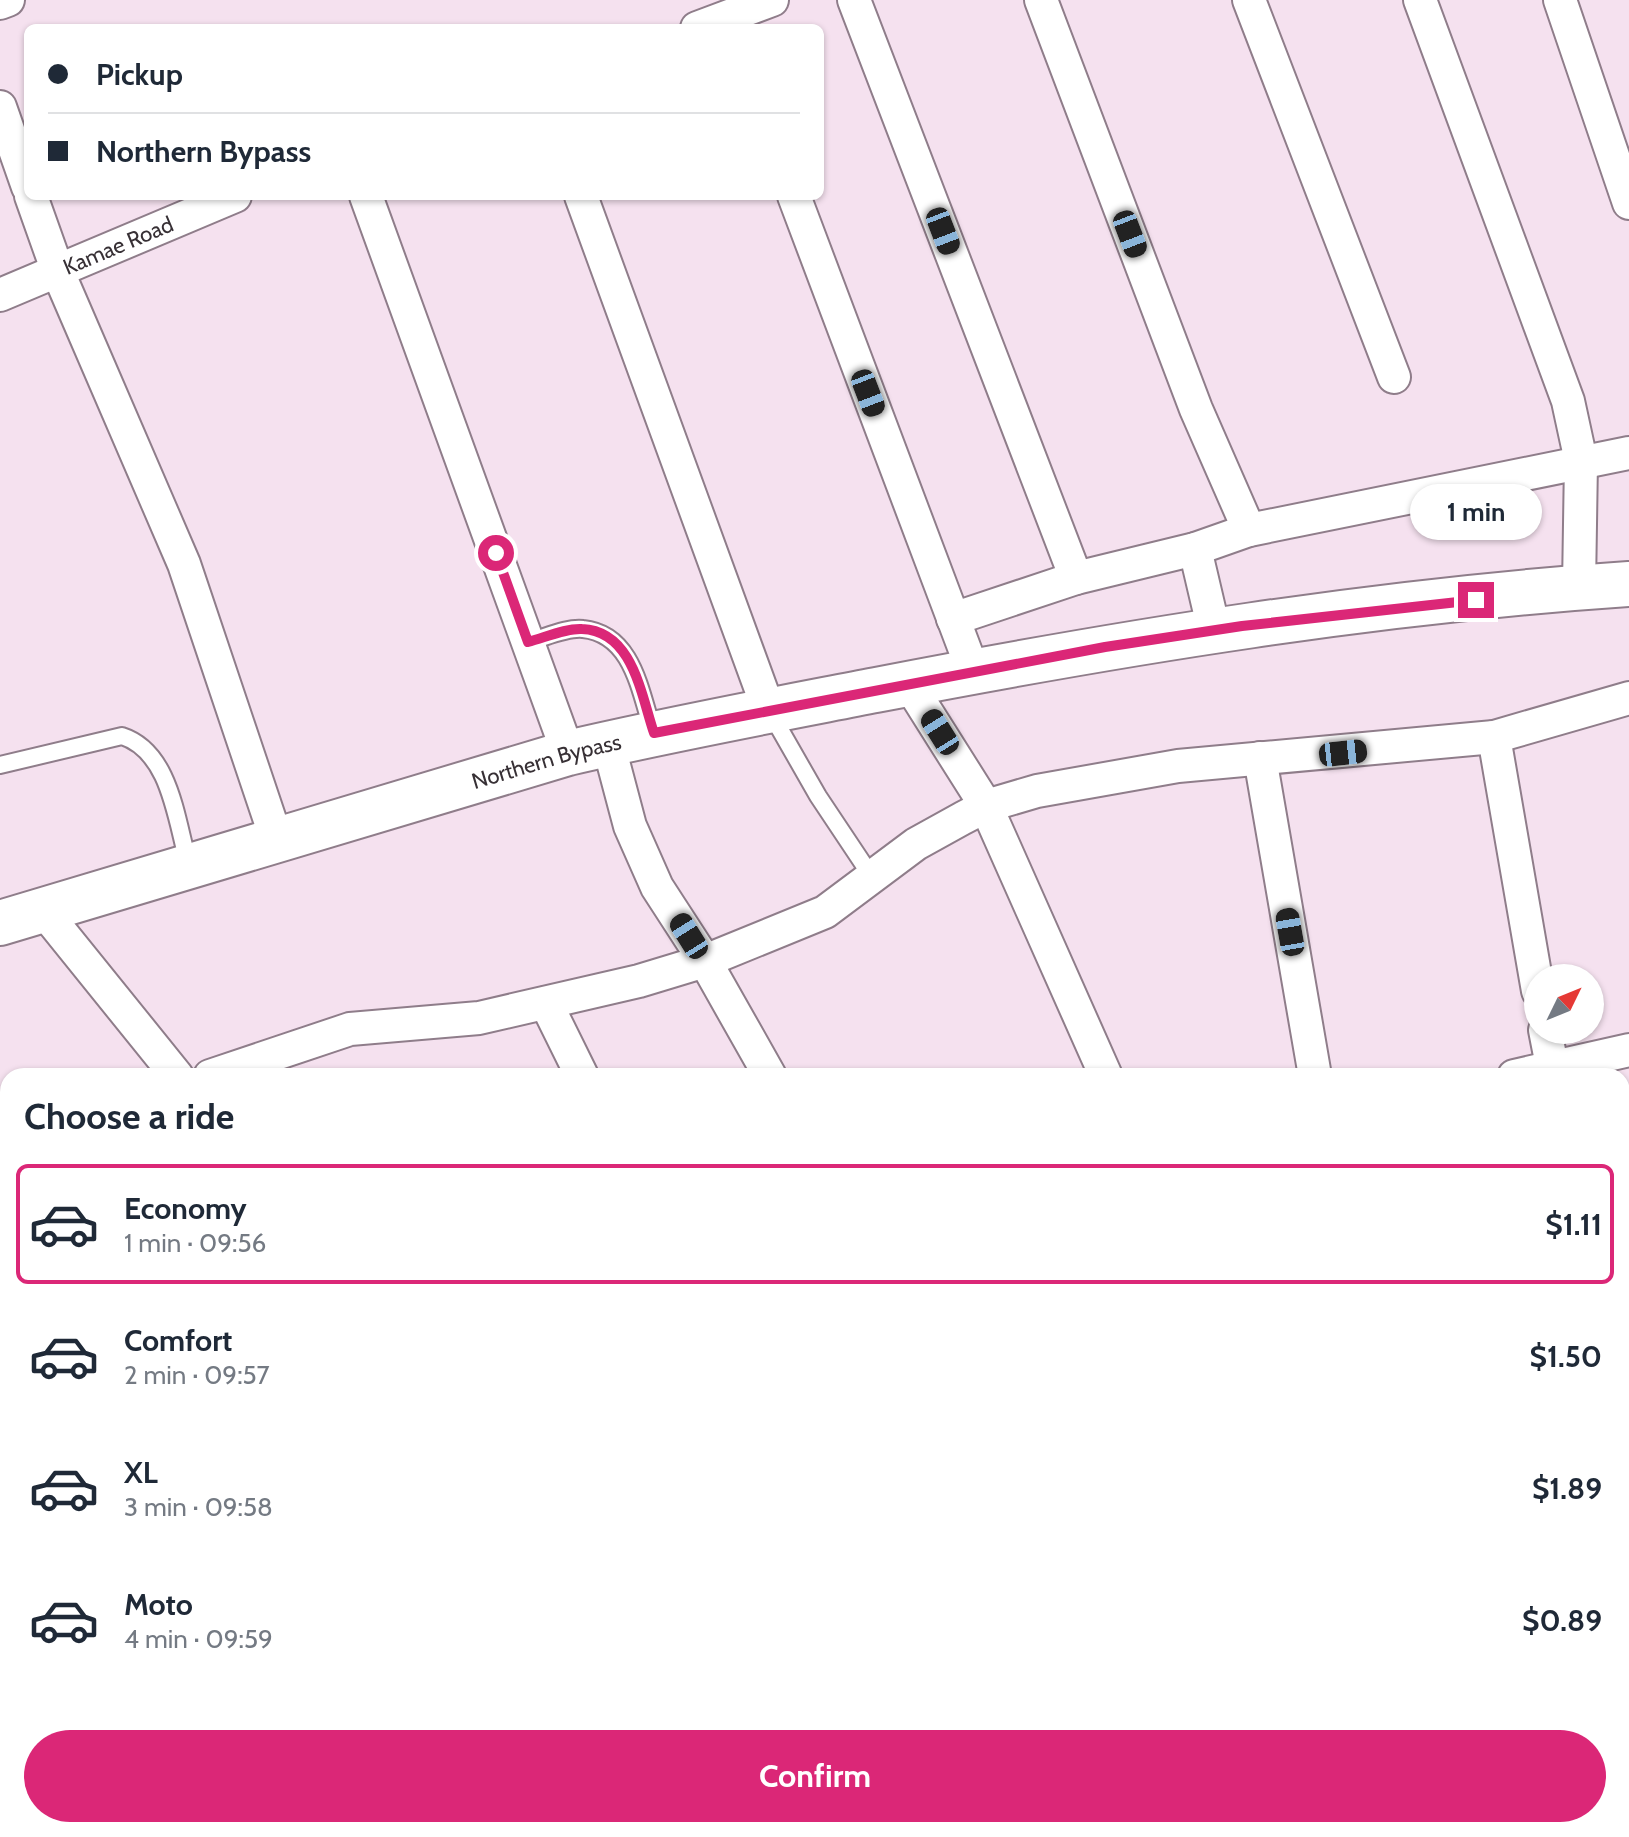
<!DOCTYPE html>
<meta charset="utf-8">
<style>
body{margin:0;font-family:Cabin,sans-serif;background:#f6f6f7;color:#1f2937;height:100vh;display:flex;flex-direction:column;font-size:30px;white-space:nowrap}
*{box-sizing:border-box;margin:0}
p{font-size:26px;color:#747a83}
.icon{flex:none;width:44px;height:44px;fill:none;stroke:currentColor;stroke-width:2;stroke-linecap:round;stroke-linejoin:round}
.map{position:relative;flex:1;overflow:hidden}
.side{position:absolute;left:0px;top:1068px;width:1630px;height:770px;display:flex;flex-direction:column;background:#fff;border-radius:24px 24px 0 0;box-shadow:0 2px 6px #0004}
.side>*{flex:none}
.banner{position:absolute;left:24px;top:24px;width:800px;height:176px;border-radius:12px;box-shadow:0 2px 6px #0004;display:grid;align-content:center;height:176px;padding:0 24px;background:#fff}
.needle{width:52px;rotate:47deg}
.fabs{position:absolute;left:1524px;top:964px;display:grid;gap:16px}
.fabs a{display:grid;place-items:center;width:80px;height:80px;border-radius:50%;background:#fff;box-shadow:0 2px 6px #0004;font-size:40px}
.end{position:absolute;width:36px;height:36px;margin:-18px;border:10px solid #db2777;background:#fff;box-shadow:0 0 0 4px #fff}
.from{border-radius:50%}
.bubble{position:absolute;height:56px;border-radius:28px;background:#fff;box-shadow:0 2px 6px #0004;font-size:26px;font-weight:800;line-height:56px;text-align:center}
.car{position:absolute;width:24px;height:48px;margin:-24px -12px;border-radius:10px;box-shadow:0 0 6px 2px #0007;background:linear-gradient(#222 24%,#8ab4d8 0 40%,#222 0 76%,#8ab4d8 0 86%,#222 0)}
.banner b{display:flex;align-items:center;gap:28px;height:76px;font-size:30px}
.banner b+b{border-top:2px solid #e0e1e3}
.banner i{width:20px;height:20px;background:#1f2937}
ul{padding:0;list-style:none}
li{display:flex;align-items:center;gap:24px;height:120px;margin:0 16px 12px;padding:0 8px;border:4px solid transparent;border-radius:12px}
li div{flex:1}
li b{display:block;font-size:30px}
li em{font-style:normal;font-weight:800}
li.selected{border-color:#db2777}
li>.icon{width:72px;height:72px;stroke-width:1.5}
h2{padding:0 24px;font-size:36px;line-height:96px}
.primary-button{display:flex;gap:16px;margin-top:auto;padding:16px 24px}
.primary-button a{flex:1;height:92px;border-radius:48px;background:#db2777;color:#fff;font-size:32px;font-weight:800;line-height:92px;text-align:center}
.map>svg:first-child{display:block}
.built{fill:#efd4e7}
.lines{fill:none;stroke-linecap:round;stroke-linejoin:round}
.lane-casing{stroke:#8f7d8a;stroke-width:20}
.street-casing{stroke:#8f7d8a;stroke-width:36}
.primary-casing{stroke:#8f7d8a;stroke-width:48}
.lane{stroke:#fff;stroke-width:16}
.street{stroke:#fff;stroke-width:32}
.primary{stroke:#fff;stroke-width:44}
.rail{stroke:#51484e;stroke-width:6;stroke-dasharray:16 8;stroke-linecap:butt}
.route{stroke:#db2777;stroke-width:10}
.labels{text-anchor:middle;stroke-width:6;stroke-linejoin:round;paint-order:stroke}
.street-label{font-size:22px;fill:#373035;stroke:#f5e1ef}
</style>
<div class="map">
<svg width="1629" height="1837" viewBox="0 0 1629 1837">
<rect width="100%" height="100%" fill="#f5e1ef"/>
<polygon class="built" points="8,1188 8,1830 840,1830 845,1837 0,1837 0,1191"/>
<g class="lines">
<g class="lane-casing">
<g id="lane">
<path d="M528,642c16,-4 39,-15 55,-13 50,5 57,63 70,102"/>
<polyline points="770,712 818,796 872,877"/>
<path d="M0,765l122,-29c49,16 54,85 67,129"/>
<polyline points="0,1467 0,1417 8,1405"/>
<polyline points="0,1747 8,1744"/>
<polyline points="521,1830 521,1831"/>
</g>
</g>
<g class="street-casing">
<g id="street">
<polyline points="854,0 1076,578 953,619"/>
<polyline points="1041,0 1196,409 1249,530"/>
<polyline points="1249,0 1394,377"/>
<polyline points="1420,0 1568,401 1581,461 1579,587"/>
<polyline points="1560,0 1629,203"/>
<polyline points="0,3 8,0"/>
<polyline points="697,28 772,0"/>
<polyline points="0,107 28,187"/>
<polyline points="31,196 58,272 184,564 277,841"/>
<polyline points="366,196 568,753"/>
<polyline points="581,196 769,711"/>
<polyline points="794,196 973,671"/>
<path id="s1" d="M0,295l235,-99"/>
<polyline points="1195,549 1214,630"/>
<polyline points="1076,578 1195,549 1249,530 1629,453"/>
<polyline points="909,684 986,806 1106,1076"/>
<polyline points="1494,737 1538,991"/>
<polyline points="608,743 630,826 657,887 705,961 770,1076"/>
<polyline points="1260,758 1315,1076"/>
<polyline points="43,910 177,1076"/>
<polyline points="546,1003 582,1076"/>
<polyline points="1545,1030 1554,1076"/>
<polyline points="210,1076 350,1029 479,1018 639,981 705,961 825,912 916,844 963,818 986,806 1037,791 1178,766 1494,737 1629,698"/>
<polyline points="1514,1076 1629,1050"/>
<polyline points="0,1159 8,1156"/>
<polyline points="1622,1357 1629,1386"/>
</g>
</g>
<g class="primary-casing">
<g id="primary">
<path id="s2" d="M0,923l568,-170c102,-24 205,-43 308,-63 249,-48 500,-89 753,-106"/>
</g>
</g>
<use href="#lane" class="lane"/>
<use href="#street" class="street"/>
<use href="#primary" class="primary"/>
<g class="rail">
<polyline points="1622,1666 1629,1663"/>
<polyline points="1320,1837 1330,1830"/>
</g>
</g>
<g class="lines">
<path class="route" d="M496,553l32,89c16,-4 38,-14 54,-13 51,2 59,66 72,104l451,-86 137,-21 234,-26"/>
</g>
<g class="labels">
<g class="street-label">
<text dy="8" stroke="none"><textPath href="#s1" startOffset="128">Kamae Road</textPath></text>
<text dy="8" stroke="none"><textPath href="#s2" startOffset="570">Northern Bypass</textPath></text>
</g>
</g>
</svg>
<div class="fabs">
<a><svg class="needle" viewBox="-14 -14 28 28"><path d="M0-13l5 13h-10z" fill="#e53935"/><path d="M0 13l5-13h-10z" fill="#747a83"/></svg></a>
</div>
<i class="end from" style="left:496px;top:553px"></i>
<i class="end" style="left:1476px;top:600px"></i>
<div class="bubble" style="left:1410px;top:484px;width:132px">1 min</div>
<i class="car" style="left:943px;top:231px;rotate:159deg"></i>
<i class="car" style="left:1130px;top:234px;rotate:159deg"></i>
<i class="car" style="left:868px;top:393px;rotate:159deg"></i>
<i class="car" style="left:940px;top:732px;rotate:328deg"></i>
<i class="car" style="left:1343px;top:753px;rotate:84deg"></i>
<i class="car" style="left:1290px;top:932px;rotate:350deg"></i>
<i class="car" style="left:689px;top:936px;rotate:328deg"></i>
<div class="banner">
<b><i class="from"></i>Pickup</b>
<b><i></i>Northern Bypass</b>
</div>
<section class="side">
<h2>Choose a ride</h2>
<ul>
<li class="selected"><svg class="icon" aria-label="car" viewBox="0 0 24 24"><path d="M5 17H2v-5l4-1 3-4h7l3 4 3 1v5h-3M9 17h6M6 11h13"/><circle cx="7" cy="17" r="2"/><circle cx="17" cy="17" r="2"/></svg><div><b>Economy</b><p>1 min · 09:56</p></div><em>$1.11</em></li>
<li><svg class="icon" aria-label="car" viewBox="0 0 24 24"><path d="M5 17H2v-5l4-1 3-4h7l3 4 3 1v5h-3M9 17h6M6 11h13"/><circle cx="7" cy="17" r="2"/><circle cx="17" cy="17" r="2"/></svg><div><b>Comfort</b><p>2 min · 09:57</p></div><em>$1.50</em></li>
<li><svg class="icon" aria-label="car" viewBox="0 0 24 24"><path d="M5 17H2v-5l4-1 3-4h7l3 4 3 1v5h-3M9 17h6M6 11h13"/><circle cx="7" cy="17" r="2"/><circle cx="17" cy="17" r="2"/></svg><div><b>XL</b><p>3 min · 09:58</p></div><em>$1.89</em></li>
<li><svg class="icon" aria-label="car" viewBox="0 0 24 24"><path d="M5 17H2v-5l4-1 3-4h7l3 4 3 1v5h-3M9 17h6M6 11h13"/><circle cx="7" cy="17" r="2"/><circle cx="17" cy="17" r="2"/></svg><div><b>Moto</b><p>4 min · 09:59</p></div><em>$0.89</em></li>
</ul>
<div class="primary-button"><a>Confirm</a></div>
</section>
</div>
